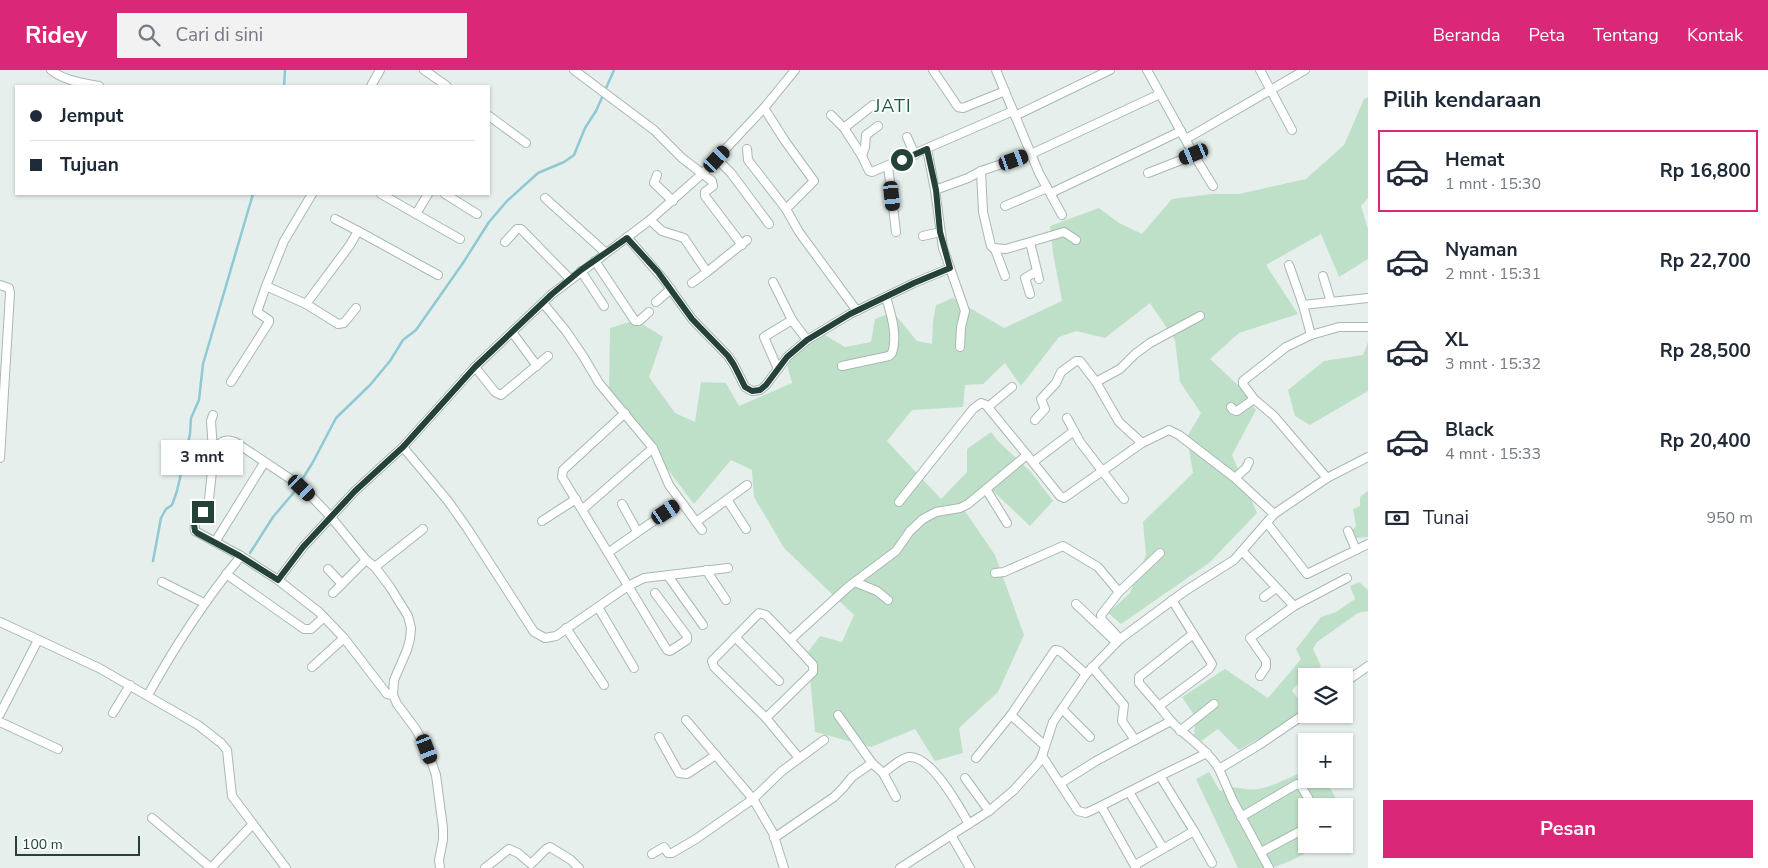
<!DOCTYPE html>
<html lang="id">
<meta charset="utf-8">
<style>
body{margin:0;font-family:"Nunito Sans",sans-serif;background:#f2f2f3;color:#1f2937;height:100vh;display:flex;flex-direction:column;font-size:19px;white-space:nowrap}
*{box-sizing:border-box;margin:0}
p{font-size:16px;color:#747a83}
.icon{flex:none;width:28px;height:28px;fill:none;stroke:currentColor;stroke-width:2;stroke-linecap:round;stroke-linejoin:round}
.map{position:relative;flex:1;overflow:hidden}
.details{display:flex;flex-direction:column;background:#fff;width:400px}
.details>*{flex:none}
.banner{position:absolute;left:15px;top:15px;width:475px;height:110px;border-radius:0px;box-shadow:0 1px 4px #0004;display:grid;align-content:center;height:110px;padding:0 15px;background:#fff}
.tools{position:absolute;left:1298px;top:598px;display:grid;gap:10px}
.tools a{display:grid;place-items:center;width:55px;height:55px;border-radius:0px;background:#fff;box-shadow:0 1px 4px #0004;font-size:25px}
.scale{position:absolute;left:15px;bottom:12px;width:125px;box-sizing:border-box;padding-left:5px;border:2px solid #24423a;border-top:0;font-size:14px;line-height:18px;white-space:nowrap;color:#24423a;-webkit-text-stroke:4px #f7fbf9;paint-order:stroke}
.end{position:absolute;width:22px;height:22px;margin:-11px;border:6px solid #24423a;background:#fff;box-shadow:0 0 0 2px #fff}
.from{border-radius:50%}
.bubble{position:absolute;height:35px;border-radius:0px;background:#fff;box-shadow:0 1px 4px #0004;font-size:16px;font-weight:700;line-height:35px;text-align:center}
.car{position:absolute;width:15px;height:30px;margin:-15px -8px;border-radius:6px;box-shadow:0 0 4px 1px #0007;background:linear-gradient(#222 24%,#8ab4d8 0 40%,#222 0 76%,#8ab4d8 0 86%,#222 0)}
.banner b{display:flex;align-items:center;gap:18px;height:48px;font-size:19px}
.banner b+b{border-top:1px solid #e0e1e3}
.banner i{width:12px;height:12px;background:#1f2937}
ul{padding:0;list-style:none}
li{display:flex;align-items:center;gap:15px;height:82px;margin:0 10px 8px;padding:0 5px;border:2px solid transparent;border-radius:0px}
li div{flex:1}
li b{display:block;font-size:19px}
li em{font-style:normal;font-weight:700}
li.selected{border-color:#db2777}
li>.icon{width:45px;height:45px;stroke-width:1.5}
h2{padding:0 15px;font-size:22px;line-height:60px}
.pay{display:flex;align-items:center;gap:12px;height:55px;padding:0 15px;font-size:19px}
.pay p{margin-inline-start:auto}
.action{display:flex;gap:10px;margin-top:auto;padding:10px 15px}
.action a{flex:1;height:58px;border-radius:0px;background:#db2777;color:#fff;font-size:20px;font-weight:700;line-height:58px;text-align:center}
header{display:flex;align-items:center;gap:30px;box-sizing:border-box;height:70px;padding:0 25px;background:#db2777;color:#fff}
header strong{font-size:24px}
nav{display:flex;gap:28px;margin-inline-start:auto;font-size:18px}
.search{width:350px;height:45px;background:#f2f2f3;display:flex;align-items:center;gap:12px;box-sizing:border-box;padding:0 18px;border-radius:0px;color:#747a83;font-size:19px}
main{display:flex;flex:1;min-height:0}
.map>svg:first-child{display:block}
.green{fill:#bfe0c8}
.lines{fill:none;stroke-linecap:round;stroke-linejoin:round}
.stream{stroke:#8ec9d4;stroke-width:2.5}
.minor-casing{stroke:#a8b8b2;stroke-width:10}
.minor{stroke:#fff;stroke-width:8}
.route{stroke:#24423a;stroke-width:6}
.labels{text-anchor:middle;stroke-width:4;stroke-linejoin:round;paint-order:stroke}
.quarter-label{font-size:18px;letter-spacing:1px;fill:#1f5548;stroke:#f7fbf9}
</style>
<header>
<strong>Ridey</strong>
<div class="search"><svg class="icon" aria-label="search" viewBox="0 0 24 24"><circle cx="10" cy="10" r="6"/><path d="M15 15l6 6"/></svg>Cari di sini</div>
<nav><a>Beranda</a><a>Peta</a><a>Tentang</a><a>Kontak</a></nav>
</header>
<main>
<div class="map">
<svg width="1368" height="798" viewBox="0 0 1368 798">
<rect width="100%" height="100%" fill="#e6efeb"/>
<g class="green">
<polygon points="1368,27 1368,128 1361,136 1368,159 1368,189 1339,207 1321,164 1266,195 1298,244 1239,263 1210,289 1241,318 1256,340 1232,385 1257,443 1209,493 1121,554 1108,543 1130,523 1146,485 1143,452 1193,403 1187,367 1201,343 1180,312 1175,270 1150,233 1105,268 1076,261 1059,267 1021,316 1005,293 983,314 965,315 963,337 912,340 887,371 941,429 967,402 967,379 991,362 999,372 1031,402 1053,431 1030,456 992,420 964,431 965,441 995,485 1024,565 998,622 959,658 963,683 935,691 915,659 871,677 815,662 808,582 820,566 842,572 854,545 784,478 754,427 752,400 731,390 694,434 609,322 610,258 636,250 663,267 649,307 675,343 695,352 701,312 726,313 739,336 792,313 785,287 825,265 845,277 871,272 875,249 893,242 917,271 932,274 933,252 936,235 953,228 1004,258 1062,231 1053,183 1050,156 1099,138 1119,153 1142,164 1172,129 1212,124 1239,124 1306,109 1344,75 1364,29"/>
<polygon points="1368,272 1368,321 1310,355 1295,346 1288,320 1324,291 1363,285"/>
<polygon points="1368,421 1368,467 1345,469 1356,456 1353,439 1360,436 1360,427"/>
<path d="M1359,512l9,8v21l-10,2 -41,29 -4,7 8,17c-11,8 -21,14 -29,25l14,17v4l-67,38 -21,-21 -17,12 -7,-6 2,-17 -14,-21 43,-28 43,29 33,-39 -5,-10 25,-32 15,-5 19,-13 -5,-13z"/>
<path d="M1306,701v8h19l15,27h-34v38h12c-7,8 -35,21 -47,24 -10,0 -22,0 -33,0l-42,-89 13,-7 11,19c16,-9 22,1 38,-2 15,-2 33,-13 48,-18z"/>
</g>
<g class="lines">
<g class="stream">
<polyline points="284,16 285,0"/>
<polyline points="250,483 273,447 295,421 313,392 336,348 370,315 390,291 403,270 416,260 463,193 489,152 507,131 538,103 564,92 574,85 585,58 596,41 614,0"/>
<polyline points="153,491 161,448 166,439 172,435 177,421 190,364 191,348 199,330 203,294 253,124"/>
</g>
<g class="minor-casing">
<g id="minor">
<path d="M51,0c13,11 33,13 48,16"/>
<polyline points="424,0 447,16"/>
<polyline points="574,0 654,60 682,88 712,111 713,116 705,122 705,126 742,175"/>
<polyline points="933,0 958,37 963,38 1005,21"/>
<polyline points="996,0 1039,103 1062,145"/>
<polyline points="1147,0 1194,85 1213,116"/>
<polyline points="1260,0 1292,60"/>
<polyline points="371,16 380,0"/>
<polyline points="873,35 844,58 862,86 869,101 872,102 1013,41"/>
<polyline points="764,38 785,71 814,111 786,139"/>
<polyline points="831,45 844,58"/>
<polyline points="489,46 526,73"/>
<polyline points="1015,46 1110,0"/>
<polyline points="907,67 915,85"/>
<polyline points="1186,69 1305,0"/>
<polyline points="747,79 748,90 786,139 799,162 857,241"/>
<polyline points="862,86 865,77 866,65 878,56"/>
<polyline points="717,89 731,103 769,154"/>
<polyline points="888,96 896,162"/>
<polyline points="981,101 983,142 991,176 993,178 1006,179 1030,172 1039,209"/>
<polyline points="1148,103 1194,85"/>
<polyline points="657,105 654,113 673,131"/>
<polyline points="935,120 968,108 981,101 1031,84 1160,24"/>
<polyline points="1051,123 1181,61"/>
<polyline points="312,124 284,171 266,216 306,234 350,175 358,161 438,205"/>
<polyline points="381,124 460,169"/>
<polyline points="445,124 477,144"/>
<polyline points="545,128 606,183"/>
<polyline points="1005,136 1047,118"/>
<polyline points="416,144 428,124"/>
<polyline points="335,149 358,161"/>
<polyline points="650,150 662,161 684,168 707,202 747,170"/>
<polyline points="923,166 940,162"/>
<polyline points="627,167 664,210 692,249 728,286 734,295 745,317 752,321 760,320 766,315 787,287 807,270 850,244 914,213 950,198 943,178 935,120 927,79"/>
<polyline points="505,172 517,159 521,159 570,209"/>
<polyline points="1030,172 1064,162 1076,170"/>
<polyline points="995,179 1005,206"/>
<polyline points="595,191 635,251 639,251 649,242"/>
<polyline points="1289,195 1303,235"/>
<polyline points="950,198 965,241 961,257 960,277"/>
<polyline points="581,201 604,236"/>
<polyline points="1323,206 1331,232"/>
<polyline points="773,212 792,250 764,267 778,299"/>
<polyline points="692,213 707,202"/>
<polyline points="0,215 9,218 10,223 0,388"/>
<polyline points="1030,224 1025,208 1037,201"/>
<polyline points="656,232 671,219"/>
<polyline points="543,233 566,261 583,286 599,313 653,378 669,415 702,460"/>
<polyline points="306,234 338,254 344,253 356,238"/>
<polyline points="792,250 807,270"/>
<polyline points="512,262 537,296"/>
<polyline points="1311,265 1339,257 1368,257"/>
<path d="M842,296l47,-10 3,-3c6,-17 -1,-39 -6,-56"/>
<polyline points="475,297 495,322 501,325 548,286"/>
<polyline points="231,312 269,252 269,250 257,242 266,216"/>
<polyline points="988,337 1012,317"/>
<polyline points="1231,337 1233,340 1237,341 1254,329"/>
<polyline points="625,343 563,400 562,407 667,580 670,581 687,570 687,566 655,523"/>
<polyline points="213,345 211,351 213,381"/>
<polyline points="1067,348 1080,372 1124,429"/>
<polyline points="1035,350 1045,339 1041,329 1056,313 1061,302 1076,291 1080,291 1096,312"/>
<polyline points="1142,373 1119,352 1096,312 1120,299 1135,284 1150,273 1200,246"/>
<polyline points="403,377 448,431 467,458 534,562 545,568 556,566 628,516 644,508 728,498"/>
<polyline points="1027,385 1060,426 1064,428 1142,373 1169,360 1179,365 1235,408 1274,444"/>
<polyline points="1033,392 1074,361"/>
<polyline points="1235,408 1246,398 1249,392"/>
<polyline points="1327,408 1274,346 1254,329 1243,314 1243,311 1286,277 1311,265 1303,235 1368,228"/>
<polyline points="986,419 1007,453"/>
<polyline points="728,431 746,459"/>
<polyline points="622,434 637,461"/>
<polyline points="583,439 653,378"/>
<polyline points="542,451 576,429"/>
<polyline points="696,452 747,415"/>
<polyline points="1267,453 1307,504 1368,474"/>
<polyline points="1348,461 1356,480"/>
<polyline points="215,472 264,393"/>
<polyline points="1242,481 1294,536 1347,508"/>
<polyline points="609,482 681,432"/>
<polyline points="375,497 423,459"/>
<polyline points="328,499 342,514"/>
<polyline points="706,500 726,530"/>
<polyline points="995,503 1004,502 1063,476 1098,497 1119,522 1101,545 1102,550 1120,569"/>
<polyline points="226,504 304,559 311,559 324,547"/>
<polyline points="668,506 703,555"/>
<polyline points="278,510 303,477 355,421 403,377 475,297 552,224 650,150 703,103 764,38 795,0"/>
<polyline points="162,512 204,533"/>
<polyline points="855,512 877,521 888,530"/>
<polyline points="1119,522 1160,483"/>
<polyline points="333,523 366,490"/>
<polyline points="1264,527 1276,518"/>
<polyline points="1076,534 1116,572"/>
<polyline points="598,537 634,598"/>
<polyline points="0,552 99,598 198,655 221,673 227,680 232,726 286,798"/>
<polyline points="566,558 604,615"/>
<polyline points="735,567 779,611"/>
<polyline points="790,570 766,545 759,543 712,591 714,597 766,648 799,688"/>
<polyline points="312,597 344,568"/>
<path d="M1092,597l32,38 -2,16 13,19 36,-19c16,17 36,28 48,48l40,-24 47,-32"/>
<polyline points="1260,606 1266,597 1266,591 1250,568 1294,536"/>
<polyline points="1344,613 1368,596"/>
<path d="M148,625c27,-49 57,-95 93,-139"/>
<path d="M393,625l-6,-1 -43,-56 -25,-26 -41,-32 -37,-24 -46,-25c-3,-11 11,-21 14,-32l5,-46c4,-10 10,-15 21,-11l57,38 19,16 20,21 35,43 9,7 15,20 18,29 3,12 -1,11 -3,11 -13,30 -1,15 4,9 18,24 12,21 9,26 7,53v12l-4,20 1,8"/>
<polyline points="1159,636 1139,613 1139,607 1193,564"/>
<polyline points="1062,639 1090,667"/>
<polyline points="113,643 130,615"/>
<polyline points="0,644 38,570"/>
<polyline points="838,645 872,693"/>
<polyline points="766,648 813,602 813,595 790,570 848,517 896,481 910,461 923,449 936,442 960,438 968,434 1027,385 986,335 981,333 973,339 899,432"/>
<polyline points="686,650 753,729 773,763 784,798"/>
<polyline points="1171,651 1159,636 1209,599 1212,594 1172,530"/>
<polyline points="0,652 58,679"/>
<polyline points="1180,661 1214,634"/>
<polyline points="659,667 679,703 687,704 716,685"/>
<polyline points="1045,676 1011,645 1055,580 1060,581 1086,604"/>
<polyline points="1042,686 1078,741 1086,743 1101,736"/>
<polyline points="976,688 1011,645"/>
<polyline points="1219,699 1233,731 1269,798"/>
<polyline points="883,703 896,727"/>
<polyline points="965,708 989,741"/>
<polyline points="1061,713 1096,691 1135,670"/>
<polyline points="1129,722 1163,778"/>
<polyline points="1241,747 1297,714 1301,716 1313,736"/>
<polyline points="152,748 211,798"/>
<polyline points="1194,761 1212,793"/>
<polyline points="951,765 970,798"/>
<path d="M774,768l60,-41 9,-9 9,-11 20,-14 11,10c7,-4 17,-15 26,-16 22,-2 51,51 60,67"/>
<polyline points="1261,782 1306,758"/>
<polyline points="652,784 664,777 668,783 672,783 696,769 753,729 782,701 824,670"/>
<polyline points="1135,795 1194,761 1160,706 1207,683"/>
<polyline points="211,798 253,754"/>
<polyline points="485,798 509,779 518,783 531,794 546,779 550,777 571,790 579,798"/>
<polyline points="900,798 989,741 1014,720 1039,692 1042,686 1053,652 1086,604 1120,569 1185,521 1234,490 1274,444 1327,408 1368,387"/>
<polyline points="1136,798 1101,736 1160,706"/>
</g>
</g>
<use href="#minor" class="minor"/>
</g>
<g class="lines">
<polyline class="route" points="203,442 194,454 195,461 197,463 240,486 278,510 303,477 355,421 403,377 475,297 552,224 581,200 627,168 658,202 692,249 728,286 734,295 745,317 752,321 760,320 766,315 787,287 807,270 850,244 914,213 950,198 940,162 936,120 927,79 902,90"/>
</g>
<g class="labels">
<g class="quarter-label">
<text x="893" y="42">JATI</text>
</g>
</g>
</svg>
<div class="tools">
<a><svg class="icon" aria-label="layers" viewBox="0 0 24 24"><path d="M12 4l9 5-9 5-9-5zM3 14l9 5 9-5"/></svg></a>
<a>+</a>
<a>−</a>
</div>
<div class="scale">100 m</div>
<i class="end from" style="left:902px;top:90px"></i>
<i class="end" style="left:203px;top:442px"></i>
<div class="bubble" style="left:161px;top:370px;width:82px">3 mnt</div>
<i class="car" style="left:1194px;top:84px;rotate:248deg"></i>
<i class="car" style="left:717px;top:89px;rotate:43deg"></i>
<i class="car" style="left:1014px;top:90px;rotate:70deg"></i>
<i class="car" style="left:892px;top:126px;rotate:174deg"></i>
<i class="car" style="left:302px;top:418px;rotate:133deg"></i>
<i class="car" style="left:666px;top:442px;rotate:56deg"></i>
<i class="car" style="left:427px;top:679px;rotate:159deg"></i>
<div class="banner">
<b><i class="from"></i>Jemput</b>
<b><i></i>Tujuan</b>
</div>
</div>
<section class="details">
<h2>Pilih kendaraan</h2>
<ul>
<li class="selected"><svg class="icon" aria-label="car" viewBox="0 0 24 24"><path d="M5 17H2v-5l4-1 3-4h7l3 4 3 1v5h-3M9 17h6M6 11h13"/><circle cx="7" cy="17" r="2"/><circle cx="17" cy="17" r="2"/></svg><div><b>Hemat</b><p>1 mnt · 15:30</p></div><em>Rp 16,800</em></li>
<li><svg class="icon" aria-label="car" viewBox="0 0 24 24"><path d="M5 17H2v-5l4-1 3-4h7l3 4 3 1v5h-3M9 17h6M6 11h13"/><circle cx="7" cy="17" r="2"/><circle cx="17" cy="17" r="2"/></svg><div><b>Nyaman</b><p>2 mnt · 15:31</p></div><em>Rp 22,700</em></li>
<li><svg class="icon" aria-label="car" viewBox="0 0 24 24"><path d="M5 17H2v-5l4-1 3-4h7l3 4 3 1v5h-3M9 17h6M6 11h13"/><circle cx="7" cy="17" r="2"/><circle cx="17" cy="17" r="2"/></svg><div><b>XL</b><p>3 mnt · 15:32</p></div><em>Rp 28,500</em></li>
<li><svg class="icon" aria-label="car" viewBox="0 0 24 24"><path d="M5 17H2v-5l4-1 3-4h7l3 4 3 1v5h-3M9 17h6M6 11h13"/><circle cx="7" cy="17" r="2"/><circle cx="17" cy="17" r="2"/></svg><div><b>Black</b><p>4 mnt · 15:33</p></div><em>Rp 20,400</em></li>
</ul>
<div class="pay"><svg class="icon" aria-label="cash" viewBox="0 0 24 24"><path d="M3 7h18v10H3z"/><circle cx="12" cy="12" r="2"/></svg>Tunai<p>950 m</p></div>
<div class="action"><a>Pesan</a></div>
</section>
</main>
